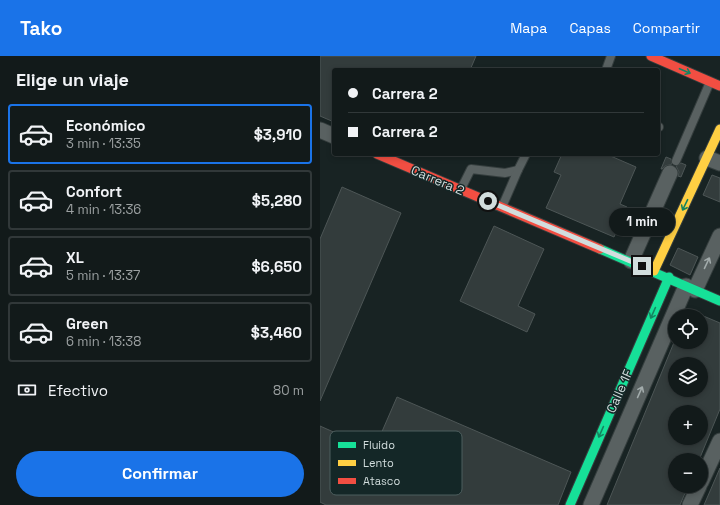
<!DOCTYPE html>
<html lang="es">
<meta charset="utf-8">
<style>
body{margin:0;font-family:"Space Grotesk",sans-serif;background:#1b2323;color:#f1f3f6;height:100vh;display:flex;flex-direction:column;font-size:15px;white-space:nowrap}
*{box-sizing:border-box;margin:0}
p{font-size:13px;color:#9ca1a2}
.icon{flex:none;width:22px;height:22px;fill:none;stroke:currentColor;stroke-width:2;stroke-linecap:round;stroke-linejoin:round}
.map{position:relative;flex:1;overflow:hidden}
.drawer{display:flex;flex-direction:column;background:#121a1a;width:320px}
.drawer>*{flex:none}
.hud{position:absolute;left:12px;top:12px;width:328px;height:88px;border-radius:4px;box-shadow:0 2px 6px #0003,0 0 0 1px #313839;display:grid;align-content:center;height:88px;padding:0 16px;background:#121a1a}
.controls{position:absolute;left:348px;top:253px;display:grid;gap:8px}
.controls a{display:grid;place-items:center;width:40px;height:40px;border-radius:50%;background:#121a1a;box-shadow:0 2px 6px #0003,0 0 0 1px #313839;font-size:20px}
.end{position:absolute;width:18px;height:18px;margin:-9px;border:5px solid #d2dddd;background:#111;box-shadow:0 0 0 2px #111}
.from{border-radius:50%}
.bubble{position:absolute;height:28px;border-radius:14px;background:#121a1a;box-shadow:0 2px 6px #0003,0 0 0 1px #313839;font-size:13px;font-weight:700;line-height:28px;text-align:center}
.hud b{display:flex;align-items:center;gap:14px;height:38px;font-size:15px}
.hud b+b{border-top:1px solid #313839}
.hud i{width:10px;height:10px;background:#f1f3f6}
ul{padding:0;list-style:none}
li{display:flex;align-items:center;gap:12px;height:60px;margin:0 8px 6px;padding:0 8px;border:2px solid #313839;border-radius:4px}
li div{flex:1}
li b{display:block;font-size:15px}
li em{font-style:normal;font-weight:700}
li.selected{border-color:#1a73e8}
li>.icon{width:36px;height:36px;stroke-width:1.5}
h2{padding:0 16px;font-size:18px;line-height:48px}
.pay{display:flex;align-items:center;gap:10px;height:44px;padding:0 16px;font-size:15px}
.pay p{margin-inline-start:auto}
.cta{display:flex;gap:8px;margin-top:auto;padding:8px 16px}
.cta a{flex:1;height:46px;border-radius:24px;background:#1a73e8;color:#fff;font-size:16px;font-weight:700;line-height:46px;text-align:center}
header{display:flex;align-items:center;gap:24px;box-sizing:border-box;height:56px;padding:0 20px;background:#1a73e8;color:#fff}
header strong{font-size:19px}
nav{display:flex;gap:22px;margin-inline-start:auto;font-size:14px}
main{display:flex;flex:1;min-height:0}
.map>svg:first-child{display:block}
.building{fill:#333c3c;stroke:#4d5656;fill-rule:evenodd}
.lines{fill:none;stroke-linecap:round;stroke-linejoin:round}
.lane-casing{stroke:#353e3e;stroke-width:10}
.street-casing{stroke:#353e3e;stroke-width:17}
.fast-casing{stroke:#353e3e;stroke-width:11}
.slow-casing{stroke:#353e3e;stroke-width:11}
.jam-casing{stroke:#353e3e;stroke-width:11}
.lane{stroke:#596161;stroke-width:8}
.street{stroke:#596161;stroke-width:15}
.fast{stroke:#16e098;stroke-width:9}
.slow{stroke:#ffcf43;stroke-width:9}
.jam{stroke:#f24e42;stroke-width:9}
.oneway{stroke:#158460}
.oneway2{stroke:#a2abab}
.route{stroke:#d2dddd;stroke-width:5}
.labels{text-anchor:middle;stroke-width:3;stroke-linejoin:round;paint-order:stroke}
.street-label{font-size:13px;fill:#d2dddd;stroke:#142727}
.key{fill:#142727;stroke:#4d5e5e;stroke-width:1}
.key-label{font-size:11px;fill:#d2dddd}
</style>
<header>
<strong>Tako</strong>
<nav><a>Mapa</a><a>Capas</a><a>Compartir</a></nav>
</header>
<main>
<section class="drawer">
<h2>Elige un viaje</h2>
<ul>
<li class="selected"><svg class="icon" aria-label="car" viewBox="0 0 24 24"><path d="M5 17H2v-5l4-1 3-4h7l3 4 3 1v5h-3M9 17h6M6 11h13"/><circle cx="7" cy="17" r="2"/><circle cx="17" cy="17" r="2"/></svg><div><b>Económico</b><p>3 min · 13:35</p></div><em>$3,910</em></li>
<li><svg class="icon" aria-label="car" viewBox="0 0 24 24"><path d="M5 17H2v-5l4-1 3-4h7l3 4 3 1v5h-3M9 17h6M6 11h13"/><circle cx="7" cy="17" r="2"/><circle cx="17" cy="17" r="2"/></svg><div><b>Confort</b><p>4 min · 13:36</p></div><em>$5,280</em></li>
<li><svg class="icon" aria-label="car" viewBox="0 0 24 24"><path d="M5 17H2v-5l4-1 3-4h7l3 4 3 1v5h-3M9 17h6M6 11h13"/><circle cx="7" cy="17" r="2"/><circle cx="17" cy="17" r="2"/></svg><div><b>XL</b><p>5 min · 13:37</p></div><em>$6,650</em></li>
<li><svg class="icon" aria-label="car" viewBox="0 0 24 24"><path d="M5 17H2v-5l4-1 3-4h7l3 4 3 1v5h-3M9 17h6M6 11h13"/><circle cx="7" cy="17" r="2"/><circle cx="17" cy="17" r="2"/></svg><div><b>Green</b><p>6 min · 13:38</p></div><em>$3,460</em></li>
</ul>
<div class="pay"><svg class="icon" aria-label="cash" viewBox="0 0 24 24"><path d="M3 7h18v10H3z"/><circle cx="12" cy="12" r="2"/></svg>Efectivo<p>80 m</p></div>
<div class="cta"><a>Confirmar</a></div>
</section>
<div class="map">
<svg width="400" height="449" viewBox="0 0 400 449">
<rect width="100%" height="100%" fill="#182323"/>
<g class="building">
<polygon points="0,0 156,0 150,14 14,14 14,66 0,60"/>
<polygon points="242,98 286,98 316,111 300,148 307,151 294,181 226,152 241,119 234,116"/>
<polygon points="346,101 351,103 352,108 345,110 342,113 341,113"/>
<polygon points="361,107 366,109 361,121 358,120 359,116 356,110"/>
<polygon points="392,119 400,122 400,146 383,139"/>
<polygon points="22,131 81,157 0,345 0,183"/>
<polygon points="174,170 224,193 198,250 215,258 207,276 140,245"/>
<polygon points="358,192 378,201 370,219 350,209"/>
<path d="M381,259l19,8v86l-21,51h-24v26h13l-8,19h-73l68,-165v2h26zM355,308h26v26h-26zM355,356h26v26h-26z"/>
<polygon points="77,341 251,416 238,449 6,449 0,446 0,370 54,394"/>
<polygon points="400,412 400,449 384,449"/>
</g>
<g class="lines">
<g class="lane-casing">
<g id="lane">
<polyline points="286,14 291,0"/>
<polyline points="338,71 339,71"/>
<polyline points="356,105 390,26"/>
<polyline points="141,133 151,113 185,117 198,114 206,98"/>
<polyline points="182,151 198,114"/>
</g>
</g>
<g class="street-casing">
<g id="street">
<polyline points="0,74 14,80"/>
<polyline points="387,102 400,107"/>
<polyline points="311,205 350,117"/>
<polyline points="375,234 400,180"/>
<polyline points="381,426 400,385"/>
<polyline points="271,449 366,230"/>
<polyline points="370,449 379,430"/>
</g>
</g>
<g class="fast-casing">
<g id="fast">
<polyline points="280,193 400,245"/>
<polyline points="250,449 349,221"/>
</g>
</g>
<g class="slow-casing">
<polyline id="slow" points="334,215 400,73"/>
</g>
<g class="jam-casing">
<g id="jam">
<polyline points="331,0 400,30"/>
<polyline points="57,98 280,193"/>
</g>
</g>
<use href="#lane" class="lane"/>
<use href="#street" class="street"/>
<use href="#fast" class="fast"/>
<use href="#slow" class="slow"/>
<use href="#jam" class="jam"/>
</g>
<defs><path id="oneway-shaft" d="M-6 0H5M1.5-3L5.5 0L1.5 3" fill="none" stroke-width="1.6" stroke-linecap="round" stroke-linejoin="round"/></defs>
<g class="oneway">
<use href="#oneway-shaft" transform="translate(365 15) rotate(23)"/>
<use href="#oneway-shaft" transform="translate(365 149) rotate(116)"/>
<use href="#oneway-shaft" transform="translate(333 257) rotate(114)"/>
<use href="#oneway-shaft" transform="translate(281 376) rotate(114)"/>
</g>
<g class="oneway2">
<use href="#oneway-shaft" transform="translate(387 207) rotate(-65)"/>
<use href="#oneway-shaft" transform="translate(320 336) rotate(-66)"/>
</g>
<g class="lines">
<polyline class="route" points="168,145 322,210"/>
</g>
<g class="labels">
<g class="street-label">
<text transform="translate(118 124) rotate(23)" y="5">Carrera 2</text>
<text transform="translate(299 335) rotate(-66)" y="5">Calle 1F</text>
</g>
</g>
<rect x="10" y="375" width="132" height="64" rx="6" class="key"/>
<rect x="18" y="386" width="18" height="6" fill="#16e098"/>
<rect x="18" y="404" width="18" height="6" fill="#ffcf43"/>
<rect x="18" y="422" width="18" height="6" fill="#f24e42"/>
<g class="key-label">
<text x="43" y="393">Fluido</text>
<text x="43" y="411">Lento</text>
<text x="43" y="429">Atasco</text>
</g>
</svg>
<div class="controls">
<a><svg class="icon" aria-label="locate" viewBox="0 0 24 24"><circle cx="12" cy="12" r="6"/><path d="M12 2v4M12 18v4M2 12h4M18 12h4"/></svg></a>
<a><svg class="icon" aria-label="layers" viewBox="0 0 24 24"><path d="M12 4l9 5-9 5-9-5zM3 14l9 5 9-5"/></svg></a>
<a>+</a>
<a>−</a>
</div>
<i class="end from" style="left:168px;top:145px"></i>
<i class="end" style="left:322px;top:210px"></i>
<div class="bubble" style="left:289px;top:152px;width:66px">1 min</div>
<div class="hud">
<b><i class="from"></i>Carrera 2</b>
<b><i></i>Carrera 2</b>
</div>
</div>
</main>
